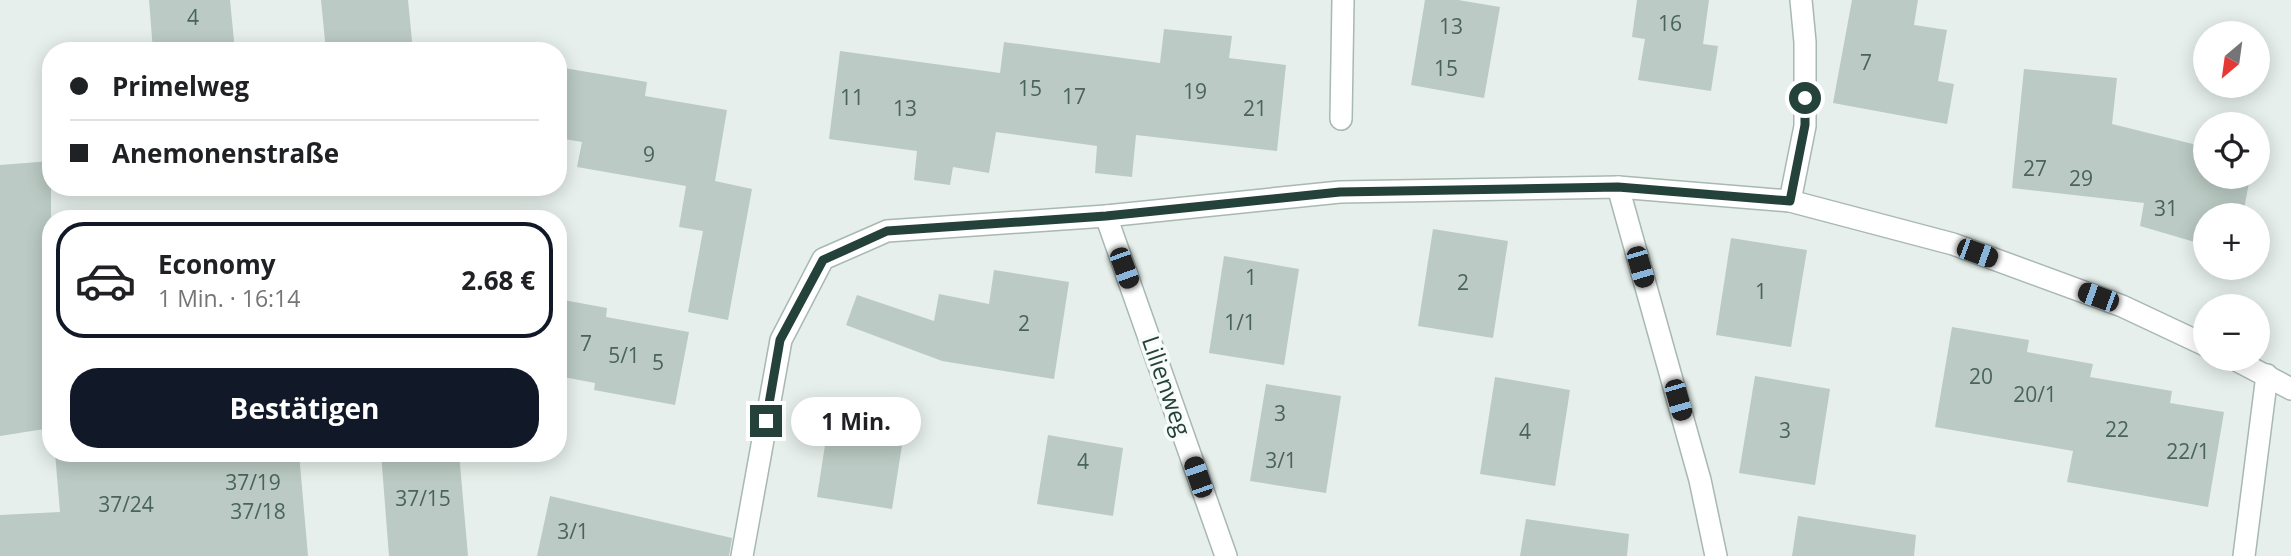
<!DOCTYPE html>
<html lang="de">
<meta charset="utf-8">
<style>
body{margin:0;font-family:"Open Sans",sans-serif;background:#f2f2f2;color:#202124;height:100vh;display:flex;flex-direction:column;font-size:26px;white-space:nowrap}
*{box-sizing:border-box;margin:0}
p{font-size:23px;color:#757577}
.icon{flex:none;width:38px;height:38px;fill:none;stroke:currentColor;stroke-width:2;stroke-linecap:round;stroke-linejoin:round}
.map{position:relative;flex:1;overflow:hidden}
.drawer{position:absolute;left:42px;top:210px;width:525px;height:252px;display:flex;flex-direction:column;background:#fff;border-radius:28px;box-shadow:0 4px 18px #0003}
.drawer>*{flex:none}
.top-card{position:absolute;left:42px;top:42px;width:525px;height:154px;border-radius:28px;box-shadow:0 4px 18px #0003;display:grid;align-content:center;height:154px;padding:0 28px;background:#fff}
.needle{width:46px;rotate:209deg}
.fabs{position:absolute;left:2193px;top:21px;display:grid;gap:14px}
.fabs a{display:grid;place-items:center;width:77px;height:77px;border-radius:50%;background:#fff;box-shadow:0 4px 18px #0003;font-size:35px}
.end{position:absolute;width:32px;height:32px;margin:-16px;border:9px solid #24423a;background:#fff;box-shadow:0 0 0 4px #fff}
.from{border-radius:50%}
.bubble{position:absolute;height:49px;border-radius:24px;background:#fff;box-shadow:0 4px 18px #0003;font-size:23px;font-weight:700;line-height:49px;text-align:center}
.car{position:absolute;width:21px;height:42px;margin:-21px -10px;border-radius:9px;box-shadow:0 0 5px 2px #0007;background:linear-gradient(#222 24%,#8ab4d8 0 40%,#222 0 76%,#8ab4d8 0 86%,#222 0)}
.top-card b{display:flex;align-items:center;gap:24px;height:66px;font-size:26px}
.top-card b+b{border-top:2px solid #e0e0e0}
.top-card i{width:18px;height:18px;background:#202124}
ul{padding:12px 0 0;list-style:none}
li{display:flex;align-items:center;gap:21px;height:116px;margin:0 14px 10px;padding:0 14px;border:4px solid transparent;border-radius:28px}
li div{flex:1}
li b{display:block;font-size:26px}
li em{font-style:normal;font-weight:700}
li.on{border-color:#111827}
li>.icon{width:63px;height:63px;stroke-width:1.5}
.primary-button{display:flex;gap:14px;margin-top:auto;padding:14px 28px}
.primary-button a{flex:1;height:80px;border-radius:28px;background:#111827;color:#fff;font-size:28px;font-weight:700;line-height:80px;text-align:center}
.map>svg:first-child{display:block}
.building{fill:#bbcac4}
.lines{fill:none;stroke-linecap:round;stroke-linejoin:round}
.service-casing{stroke:#a8b8b2;stroke-width:24}
.minor-casing{stroke:#a8b8b2;stroke-width:24}
.service{stroke:#fff;stroke-width:21}
.minor{stroke:#fff;stroke-width:21}
.route{stroke:#24423a;stroke-width:9}
.labels{text-anchor:middle;stroke-width:7;stroke-linejoin:round;paint-order:stroke}
.number-label{font-size:21px;fill:#4a645c}
.street-label{font-size:24px;fill:#24423a;stroke:#f7fbf9}
</style>
<div class="map">
<svg width="2291" height="556" viewBox="0 0 2291 556">
<rect width="100%" height="100%" fill="#e6efeb"/>
<g class="building">
<polygon points="149,0 230,0 235,51 153,51"/>
<polygon points="321,0 408,0 413,51 326,51"/>
<polygon points="1425,0 1458,0 1500,7 1484,98 1411,85"/>
<polygon points="1637,0 1709,0 1703,44 1718,46 1711,91 1638,80 1645,39 1632,37"/>
<polygon points="1852,0 1918,0 1914,25 1947,30 1938,81 1954,84 1947,124 1833,103"/>
<polygon points="1164,29 1232,36 1229,58 1286,65 1277,151 1136,135 1132,177 1095,173 1097,146 996,132 989,173 953,167 950,185 914,180 917,151 829,139 840,51 1000,73 1004,42 1160,63"/>
<polygon points="558,67 647,82 645,96 727,110 715,181 752,189 728,320 688,312 703,231 679,227 686,186 577,167 582,142 558,138"/>
<polygon points="2024,69 2117,78 2112,124 2205,147 2205,177 2250,177 2243,215 2205,215 2205,245 2140,226 2144,203 2012,188"/>
<polygon points="51,161 51,428 0,436 0,165"/>
<polygon points="1433,229 1508,241 1493,338 1418,326"/>
<polygon points="1731,238 1807,250 1791,347 1716,335"/>
<polygon points="1224,256 1299,269 1284,365 1209,353"/>
<polygon points="994,270 1069,282 1054,379 942,361 846,325 857,295 934,321 939,294 989,304"/>
<polygon points="558,299 607,308 606,317 689,332 675,405 594,390 595,383 558,376"/>
<polygon points="1952,327 2029,340 2027,352 2093,364 2090,377 2172,391 2170,403 2224,412 2208,507 2067,482 2073,451 1935,427"/>
<polygon points="1755,376 1830,389 1815,485 1739,473"/>
<polygon points="1495,377 1570,390 1555,486 1480,474"/>
<polygon points="1266,384 1341,396 1326,493 1250,481"/>
<polygon points="832,400 907,413 892,509 817,497"/>
<polygon points="1048,435 1123,448 1113,516 1037,504"/>
<polygon points="55,453 299,453 308,556 0,556 0,515 60,512"/>
<polygon points="381,453 459,453 468,556 389,556"/>
<polygon points="550,496 732,538 729,556 537,556"/>
<polygon points="1798,516 1916,535 1914,556 1792,556"/>
<polygon points="1526,519 1629,534 1627,556 1520,556"/>
</g>
<g class="lines">
<g class="service-casing">
<g id="service">
<polyline points="1341,119 1343,0"/>
<polyline points="1790,201 1805,126 1805,42 1801,0"/>
</g>
</g>
<g class="minor-casing">
<g id="minor">
<polyline points="1618,187 1700,480 1716,556"/>
<polyline points="1106,216 1226,556"/>
<polyline points="2234,359 2291,389"/>
<polyline points="742,556 781,340 823,259 887,231 1106,216 1340,192 1618,187 1790,201 1953,244 2122,306 2205,345"/>
<polyline points="2244,556 2267,375"/>
</g>
</g>
<use href="#service" class="service"/>
<use href="#minor" class="minor"/>
</g>
<g class="lines">
<polyline class="route" points="766,421 780,340 823,260 887,231 1106,216 1340,192 1618,187 1790,201 1805,125 1805,98"/>
</g>
<g class="labels">
<g class="number-label">
<text x="193" y="25">4</text>
<text x="1670" y="31">16</text>
<text x="1451" y="34">13</text>
<text x="1866" y="70">7</text>
<text x="1446" y="76">15</text>
<text x="1030" y="96">15</text>
<text x="1195" y="99">19</text>
<text x="1074" y="104">17</text>
<text x="852" y="105">11</text>
<text x="905" y="116">13</text>
<text x="1255" y="116">21</text>
<text x="649" y="162">9</text>
<text x="2035" y="176">27</text>
<text x="2081" y="186">29</text>
<text x="2166" y="216">31</text>
<text x="1251" y="285">1</text>
<text x="1463" y="290">2</text>
<text x="1761" y="299">1</text>
<text x="1240" y="330">1/1</text>
<text x="1024" y="331">2</text>
<text x="586" y="351">7</text>
<text x="624" y="363">5/1</text>
<text x="658" y="370">5</text>
<text x="1981" y="384">20</text>
<text x="2035" y="402">20/1</text>
<text x="1280" y="421">3</text>
<text x="2117" y="437">22</text>
<text x="1785" y="438">3</text>
<text x="1525" y="439">4</text>
<text x="2188" y="459">22/1</text>
<text x="1281" y="468">3/1</text>
<text x="1083" y="469">4</text>
<text x="253" y="490">37/19</text>
<text x="423" y="506">37/15</text>
<text x="126" y="512">37/24</text>
<text x="258" y="519">37/18</text>
<text x="573" y="539">3/1</text>
</g>
<g class="street-label">
<text transform="translate(1166 386) rotate(71)" y="8">Lilienweg</text>
</g>
</g>
</svg>
<div class="fabs">
<a><svg class="needle" viewBox="-14 -14 28 28"><path d="M0-13l5 13h-10z" fill="#e53935"/><path d="M0 13l5-13h-10z" fill="#757577"/></svg></a>
<a><svg class="icon" aria-label="locate" viewBox="0 0 24 24"><circle cx="12" cy="12" r="6"/><path d="M12 2v4M12 18v4M2 12h4M18 12h4"/></svg></a>
<a>+</a>
<a>−</a>
</div>
<i class="end from" style="left:1805px;top:98px"></i>
<i class="end" style="left:766px;top:421px"></i>
<div class="bubble" style="left:791px;top:397px;width:130px">1 Min.</div>
<i class="car" style="left:1977px;top:253px;rotate:110deg"></i>
<i class="car" style="left:1640px;top:267px;rotate:164deg"></i>
<i class="car" style="left:1124px;top:268px;rotate:160deg"></i>
<i class="car" style="left:2098px;top:297px;rotate:290deg"></i>
<i class="car" style="left:1678px;top:400px;rotate:164deg"></i>
<i class="car" style="left:1198px;top:477px;rotate:341deg"></i>
<div class="top-card">
<b><i class="from"></i>Primelweg</b>
<b><i></i>Anemonenstraße</b>
</div>
<section class="drawer">
<ul>
<li class="on"><svg class="icon" aria-label="car" viewBox="0 0 24 24"><path d="M5 17H2v-5l4-1 3-4h7l3 4 3 1v5h-3M9 17h6M6 11h13"/><circle cx="7" cy="17" r="2"/><circle cx="17" cy="17" r="2"/></svg><div><b>Economy</b><p>1 Min. · 16:14</p></div><em>2.68 €</em></li>
</ul>
<div class="primary-button"><a>Bestätigen</a></div>
</section>
</div>
